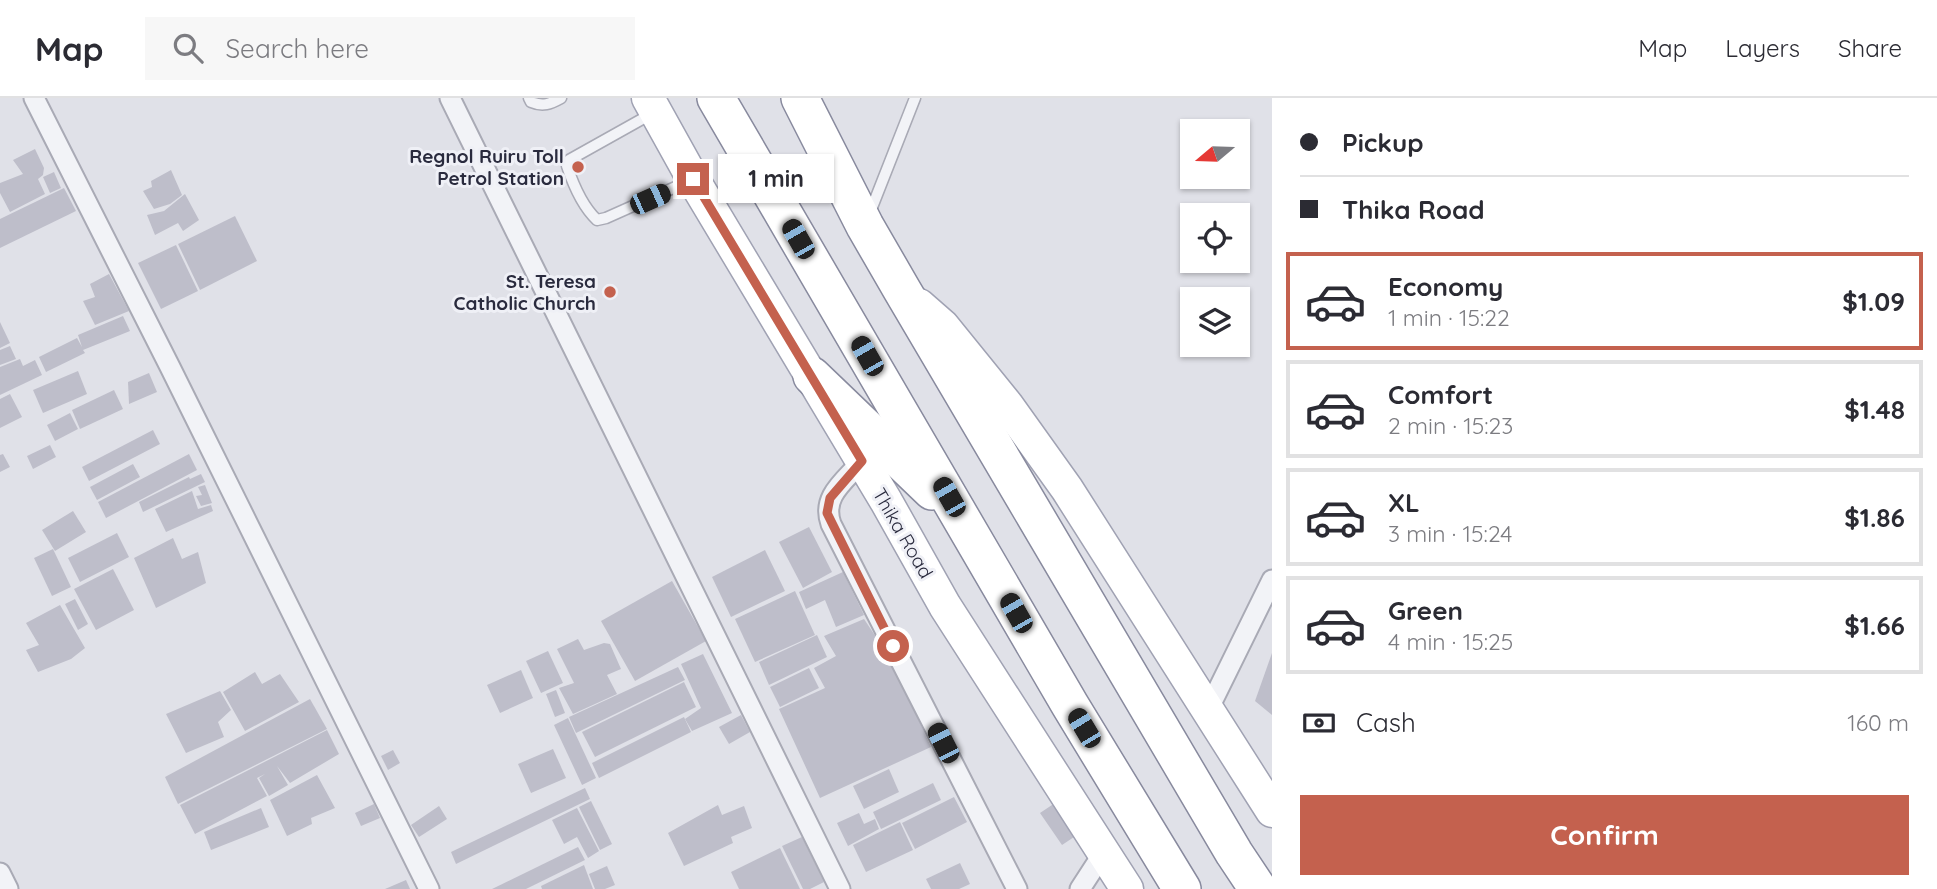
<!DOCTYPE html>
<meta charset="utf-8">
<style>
body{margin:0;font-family:Quicksand,sans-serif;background:#f7f7f7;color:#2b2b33;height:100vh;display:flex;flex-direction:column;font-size:26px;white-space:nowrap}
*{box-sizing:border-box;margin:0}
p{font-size:23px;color:#7c7c81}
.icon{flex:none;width:38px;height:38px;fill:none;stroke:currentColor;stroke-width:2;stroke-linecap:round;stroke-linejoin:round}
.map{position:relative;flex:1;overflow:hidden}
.side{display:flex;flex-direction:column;background:#fff;width:665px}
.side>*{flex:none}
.top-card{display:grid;align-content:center;height:154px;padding:0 28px;background:#fff}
.needle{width:46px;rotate:251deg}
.fabs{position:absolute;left:1180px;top:21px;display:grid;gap:14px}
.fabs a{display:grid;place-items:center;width:70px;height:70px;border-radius:0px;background:#fff;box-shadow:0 2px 5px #0004;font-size:35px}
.end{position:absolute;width:32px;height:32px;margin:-16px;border:9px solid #c4614e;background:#fff;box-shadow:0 0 0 4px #fff}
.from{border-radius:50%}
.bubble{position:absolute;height:49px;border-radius:0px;background:#fff;box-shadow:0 2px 5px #0004;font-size:23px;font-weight:700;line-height:49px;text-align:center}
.car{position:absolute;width:21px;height:42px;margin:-21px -10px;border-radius:9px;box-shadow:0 0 5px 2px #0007;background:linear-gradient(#222 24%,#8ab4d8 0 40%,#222 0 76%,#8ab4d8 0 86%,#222 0)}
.top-card b{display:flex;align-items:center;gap:24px;height:66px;font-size:26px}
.top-card b+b{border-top:2px solid #e1e1e2}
.top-card i{width:18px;height:18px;background:#2b2b33}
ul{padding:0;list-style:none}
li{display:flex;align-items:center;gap:21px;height:98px;margin:0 14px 10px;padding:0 14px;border:4px solid #e1e1e2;border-radius:0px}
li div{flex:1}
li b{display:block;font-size:26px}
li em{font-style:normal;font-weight:700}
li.selected{border-color:#c4614e}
li>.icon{width:63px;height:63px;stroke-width:1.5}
.pay{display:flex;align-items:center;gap:18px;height:77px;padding:0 28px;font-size:26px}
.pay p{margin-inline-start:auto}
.cta{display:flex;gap:14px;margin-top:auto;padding:14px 28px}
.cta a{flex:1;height:80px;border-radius:0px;background:#c4614e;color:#fff;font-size:28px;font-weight:700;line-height:80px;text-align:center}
header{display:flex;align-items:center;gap:42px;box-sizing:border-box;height:98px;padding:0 35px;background:#fff;border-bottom:2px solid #e1e1e2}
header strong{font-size:33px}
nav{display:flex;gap:38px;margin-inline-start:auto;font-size:24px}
.search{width:490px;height:63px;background:#f7f7f7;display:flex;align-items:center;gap:18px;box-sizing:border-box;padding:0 24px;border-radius:0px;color:#7c7c81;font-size:26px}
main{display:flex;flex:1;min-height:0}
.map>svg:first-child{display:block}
.building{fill:#bebeca}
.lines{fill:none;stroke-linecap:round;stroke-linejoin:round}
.lane-casing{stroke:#a9aab5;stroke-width:13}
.street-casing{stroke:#a9aab5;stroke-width:23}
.primary-casing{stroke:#a0a2b3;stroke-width:35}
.highway-casing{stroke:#888a9e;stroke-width:40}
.lane{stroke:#f2f3f7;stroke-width:10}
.street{stroke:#f2f3f7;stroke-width:19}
.primary{stroke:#fff;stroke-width:32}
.highway{stroke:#fff;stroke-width:37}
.route{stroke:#c4614e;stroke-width:9}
.poi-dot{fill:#c4614e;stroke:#eff0f6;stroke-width:2.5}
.labels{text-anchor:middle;stroke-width:6;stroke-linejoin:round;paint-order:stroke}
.poi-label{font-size:19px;font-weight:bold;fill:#2a2b3e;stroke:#eff0f6;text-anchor:end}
.street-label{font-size:19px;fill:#2a2b3e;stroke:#eff0f6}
</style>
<header>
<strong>Map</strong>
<div class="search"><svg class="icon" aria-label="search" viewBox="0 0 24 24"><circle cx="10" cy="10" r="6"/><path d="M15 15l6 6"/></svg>Search here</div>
<nav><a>Map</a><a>Layers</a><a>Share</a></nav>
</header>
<main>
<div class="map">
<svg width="1272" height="791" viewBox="0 0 1272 791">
<rect width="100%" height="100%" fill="#e0e1e8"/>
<g class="building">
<polygon points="35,51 44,70 43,77 38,81 45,96 10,114 0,95 0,85 23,76 13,62"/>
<polygon points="171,72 182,97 170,106 154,111 143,93 152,89 151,83"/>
<polygon points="54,74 61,90 50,95 43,79"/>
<polygon points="64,90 76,113 0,150 0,121"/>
<polygon points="185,96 199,122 183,133 178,125 155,137 147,117 164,113"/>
<polygon points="235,118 257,163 200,192 178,146"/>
<polygon points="176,147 198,193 161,211 138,165"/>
<polygon points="109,176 129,213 95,227 83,203 95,199 90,186"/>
<polygon points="123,218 130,233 83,252 85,255 46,274 39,259 77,240 82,249 78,237"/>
<polygon points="0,224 10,245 0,250"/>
<polygon points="10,248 16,261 0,267 0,252"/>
<polygon points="20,261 23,268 35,262 42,277 0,297 0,269"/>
<polygon points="78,273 87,296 43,315 33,292"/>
<polygon points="149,275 157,294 129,306 128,284"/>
<polygon points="114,292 123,311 80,331 72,312"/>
<polygon points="10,296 22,319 0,330 0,301"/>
<polygon points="70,315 78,331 55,343 47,327"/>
<polygon points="153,332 160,346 89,383 82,369"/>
<polygon points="50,347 56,359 33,371 27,358"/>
<polygon points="3,356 10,369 0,374 0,357"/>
<polygon points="189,356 197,372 106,420 98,404"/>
<polygon points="133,366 140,379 97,402 90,389"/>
<polygon points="201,376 205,384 143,414 139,404 189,379 190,381"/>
<polygon points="205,387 212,405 201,408 196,398 202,397 198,389"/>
<polygon points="192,393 198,411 211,407 213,413 166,434 155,411"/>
<polygon points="73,413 86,434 55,453 42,432"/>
<polygon points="809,429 832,474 803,490 779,444"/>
<polygon points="117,435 129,459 80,484 68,460"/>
<polygon points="173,440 182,461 198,454 206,485 156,510 134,460"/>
<polygon points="53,451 71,489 52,498 34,460"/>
<polygon points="765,452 785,493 731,519 712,479"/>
<polygon points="113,471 134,512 96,532 74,491"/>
<polygon points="843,474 864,517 836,529 825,502 806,511 799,494"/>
<polygon points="672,483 706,543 635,583 601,523"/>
<polygon points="795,493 815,537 755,564 735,521"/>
<polygon points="75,501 88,526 78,532 65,506"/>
<polygon points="60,507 85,550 71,561 38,574 26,552 39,547 26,525"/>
<polygon points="864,521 890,560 931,649 820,700 779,611 825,590 814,570 836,558 824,538"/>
<polygon points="817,537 827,559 769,587 759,564"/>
<polygon points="578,541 584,552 604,545 610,546 621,571 607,577 617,596 573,616 559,590 574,585 557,551"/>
<polygon points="548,553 563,585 541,595 526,563"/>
<polygon points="1272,555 1272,617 1255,603"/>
<polygon points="703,556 732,615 692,633 685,621 701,610 681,566"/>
<polygon points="678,569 685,582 576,635 569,619"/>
<polygon points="809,570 819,590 780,609 770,589"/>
<polygon points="521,572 533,600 500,615 487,587"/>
<polygon points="255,574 262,586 280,576 299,604 245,633 223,594"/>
<polygon points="684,584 696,609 595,659 582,634"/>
<polygon points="556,592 565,615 555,619 546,596"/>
<polygon points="220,593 231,612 218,624 224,639 186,655 166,616"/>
<polygon points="310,601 327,631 178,706 165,679"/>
<polygon points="741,617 750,634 729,646 719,629"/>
<polygon points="684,619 691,634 599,680 592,665"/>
<polygon points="568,620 596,680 582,687 554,627"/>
<polygon points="327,632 339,656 290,685 277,668 288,687 269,698 259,680 265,676 257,680 267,698 195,736 180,707"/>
<polygon points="553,651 566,680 531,695 518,666"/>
<polygon points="393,652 400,665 388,672 381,658"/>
<polygon points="889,671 899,694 864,711 853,688"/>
<polygon points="317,677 335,710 311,720 312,726 287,738 270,702"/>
<polygon points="933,685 941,702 881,731 873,714"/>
<polygon points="585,690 590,701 456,766 451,754"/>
<polygon points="954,699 967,724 915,751 902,725"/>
<polygon points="591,703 612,746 600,752 579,709"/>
<polygon points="1058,703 1080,735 1062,747 1040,715"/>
<polygon points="374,706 380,720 361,728 355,715"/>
<polygon points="718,707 722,717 744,708 752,730 731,739 733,745 684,768 668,735"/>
<polygon points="439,708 447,721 419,739 411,727"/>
<polygon points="261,710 269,729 211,752 204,734"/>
<polygon points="577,710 599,753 588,760 577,739 564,746 552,722"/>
<polygon points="859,715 864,726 875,721 879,731 848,748 837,725"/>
<polygon points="900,724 913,752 866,774 853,747"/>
<polygon points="802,739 824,784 810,791 803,791 782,748"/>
<polygon points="578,749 585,762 526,791 492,791"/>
<polygon points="780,750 800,791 739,791 731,774"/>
<polygon points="960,765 970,786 959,791 931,791 926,781"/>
<polygon points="584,767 593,791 542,791 541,788"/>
<polygon points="607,768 615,787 605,791 595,791 589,776"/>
<polygon points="406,782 410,791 385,791"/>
</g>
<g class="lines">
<g class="lane-casing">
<g id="lane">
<path d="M529,0l2,4c12,5 19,2 30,-4"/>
<path d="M653,15l-84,47 -2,6c6,18 16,41 30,54l9,-2 83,-37"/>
<polyline points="869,117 915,0"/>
</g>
</g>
<g class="street-casing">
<g id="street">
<polyline points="34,0 170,269 429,791"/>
<polyline points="450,0 840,791"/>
<path d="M862,363c-17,20 -41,35 -31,63l186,365"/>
<polyline points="1208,612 1272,482"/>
<polyline points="0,775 8,791"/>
<polyline points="1080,791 1104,754"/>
</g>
</g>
<g class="primary-casing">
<g id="primary">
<polyline points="648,0 693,81 886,403 945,508 1127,791"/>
<polyline points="919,207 943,228 1007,307 1067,391 1272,713"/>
</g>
</g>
<g class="highway-casing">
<g id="highway">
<polyline points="716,0 1070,607 1182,791"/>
<polyline points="800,0 865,128 902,192 1234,755 1258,791"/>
<polyline points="812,278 932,393"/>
</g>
</g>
<use href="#lane" class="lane"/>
<use href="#street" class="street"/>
<use href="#primary" class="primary"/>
<use href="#highway" class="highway"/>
</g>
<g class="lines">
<polyline class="route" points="693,81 862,363 830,400 827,415 893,548"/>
</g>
<g class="poi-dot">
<circle cx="578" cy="69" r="7"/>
<circle cx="610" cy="194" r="7"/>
</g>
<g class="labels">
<g class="poi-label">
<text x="564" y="65">Regnol Ruiru Toll<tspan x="564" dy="22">Petrol Station</tspan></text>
<text x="596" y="190">St. Teresa<tspan x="596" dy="22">Catholic Church</tspan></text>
</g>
<g class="street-label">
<text transform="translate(903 435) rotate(60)" y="7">Thika Road</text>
</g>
</g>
</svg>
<div class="fabs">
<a><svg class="needle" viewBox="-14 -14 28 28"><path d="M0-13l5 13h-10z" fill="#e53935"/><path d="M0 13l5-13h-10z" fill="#7c7c81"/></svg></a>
<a><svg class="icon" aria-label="locate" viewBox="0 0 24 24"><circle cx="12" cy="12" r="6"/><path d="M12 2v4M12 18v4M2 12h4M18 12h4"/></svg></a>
<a><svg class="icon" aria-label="layers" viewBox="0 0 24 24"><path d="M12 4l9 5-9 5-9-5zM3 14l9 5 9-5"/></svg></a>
</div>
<i class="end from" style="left:893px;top:548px"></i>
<i class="end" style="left:693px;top:81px"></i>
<div class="bubble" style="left:718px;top:56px;width:116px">1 min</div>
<i class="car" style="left:650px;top:101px;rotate:66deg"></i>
<i class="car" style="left:798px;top:141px;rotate:330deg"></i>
<i class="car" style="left:867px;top:258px;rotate:330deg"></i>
<i class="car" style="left:949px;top:399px;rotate:330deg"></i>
<i class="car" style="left:1016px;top:515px;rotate:330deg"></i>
<i class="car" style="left:1084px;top:630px;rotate:329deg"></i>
<i class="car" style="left:943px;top:645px;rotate:333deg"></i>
</div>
<section class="side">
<div class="top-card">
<b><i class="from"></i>Pickup</b>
<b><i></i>Thika Road</b>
</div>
<ul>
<li class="selected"><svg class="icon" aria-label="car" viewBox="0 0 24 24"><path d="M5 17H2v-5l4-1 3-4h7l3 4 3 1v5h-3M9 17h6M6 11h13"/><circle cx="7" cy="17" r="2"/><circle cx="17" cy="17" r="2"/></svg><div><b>Economy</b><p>1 min · 15:22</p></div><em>$1.09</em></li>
<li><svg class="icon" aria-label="car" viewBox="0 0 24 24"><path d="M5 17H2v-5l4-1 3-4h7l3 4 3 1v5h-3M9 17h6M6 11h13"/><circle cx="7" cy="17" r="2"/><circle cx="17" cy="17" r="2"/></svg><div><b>Comfort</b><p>2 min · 15:23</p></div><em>$1.48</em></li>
<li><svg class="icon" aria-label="car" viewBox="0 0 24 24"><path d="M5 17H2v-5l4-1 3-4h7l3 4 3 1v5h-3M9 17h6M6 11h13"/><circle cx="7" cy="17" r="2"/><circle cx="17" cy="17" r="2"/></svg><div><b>XL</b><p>3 min · 15:24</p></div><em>$1.86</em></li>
<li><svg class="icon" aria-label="car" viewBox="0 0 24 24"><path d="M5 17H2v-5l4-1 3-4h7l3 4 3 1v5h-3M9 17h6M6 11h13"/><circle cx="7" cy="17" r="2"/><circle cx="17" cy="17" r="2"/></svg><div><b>Green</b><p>4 min · 15:25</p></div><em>$1.66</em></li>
</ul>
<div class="pay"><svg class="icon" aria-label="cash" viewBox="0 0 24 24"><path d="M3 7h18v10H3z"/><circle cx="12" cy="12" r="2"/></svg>Cash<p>160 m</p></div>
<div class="cta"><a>Confirm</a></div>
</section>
</main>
